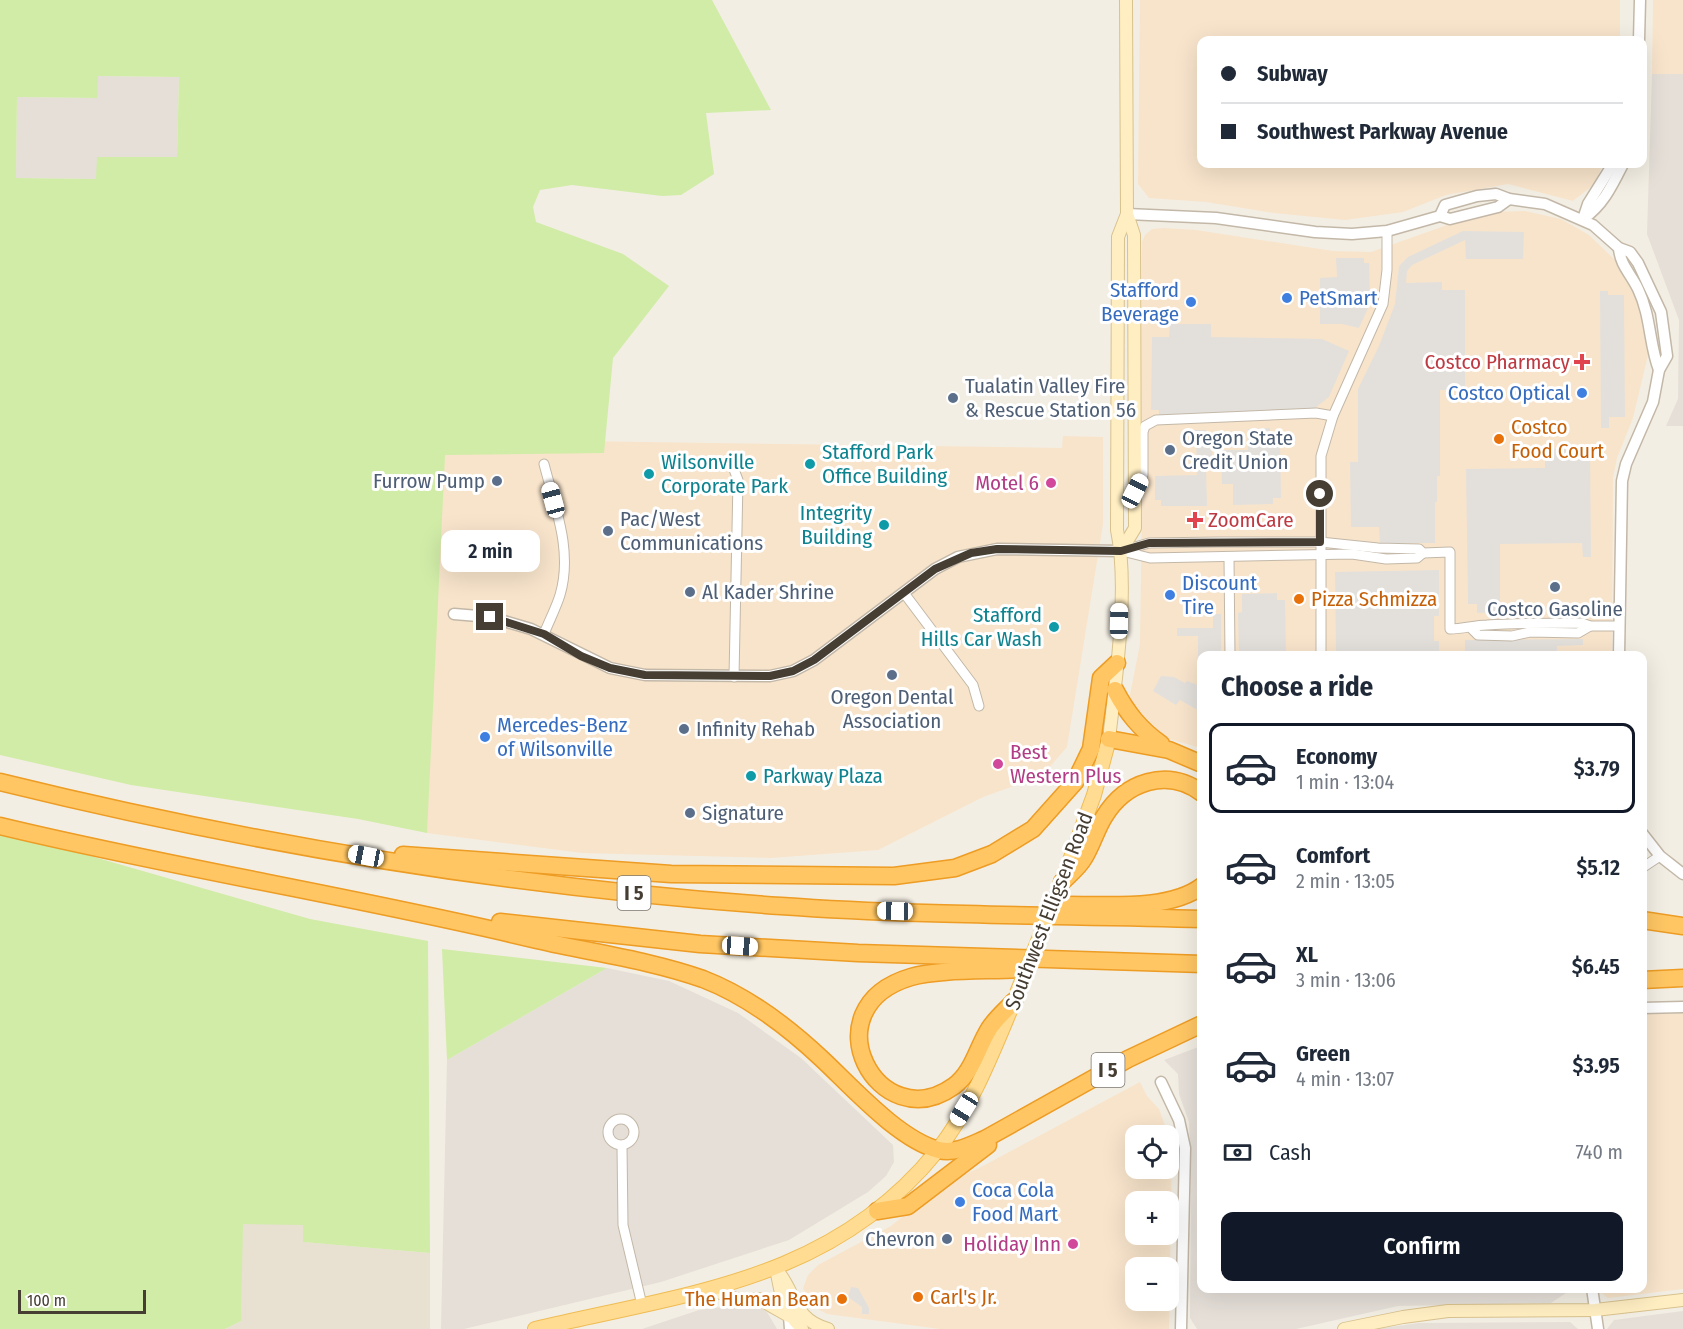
<!DOCTYPE html>
<meta charset="utf-8">
<style>
body{margin:0;font-family:"Fira Sans Condensed",sans-serif;background:#f2f2f3;color:#1f2937;height:100vh;display:flex;flex-direction:column;font-size:22px;white-space:nowrap}
*{box-sizing:border-box;margin:0}
p{font-size:20px;color:#747a83}
.icon{flex:none;width:33px;height:33px;fill:none;stroke:currentColor;stroke-width:2;stroke-linecap:round;stroke-linejoin:round}
.map{position:relative;flex:1;overflow:hidden}
.side{position:absolute;left:1197px;top:651px;width:450px;height:642px;display:flex;flex-direction:column;background:#fff;border-radius:12px;box-shadow:0 6px 24px #0002}
.side>*{flex:none}
.hud{position:absolute;left:1197px;top:36px;width:450px;height:132px;border-radius:12px;box-shadow:0 6px 24px #0002;display:grid;align-content:center;height:132px;padding:0 24px;background:#fff}
.controls{position:absolute;left:1125px;top:1125px;display:grid;gap:12px}
.controls a{display:grid;place-items:center;width:54px;height:54px;border-radius:12px;background:#fff;box-shadow:0 6px 24px #0002;font-size:30px}
.scale{position:absolute;left:18px;bottom:15px;width:128px;box-sizing:border-box;padding-left:6px;border:3px solid #463e33;border-top:0;font-size:16px;line-height:21px;white-space:nowrap;color:#463e33;-webkit-text-stroke:4px #fff;paint-order:stroke}
.end{position:absolute;width:27px;height:27px;margin:-14px;border:8px solid #463e33;background:#fff;box-shadow:0 0 0 3px #fff}
.from{border-radius:50%}
.bubble{position:absolute;height:42px;border-radius:12px;background:#fff;box-shadow:0 6px 24px #0002;font-size:20px;font-weight:600;line-height:42px;text-align:center}
.car{position:absolute;width:18px;height:36px;margin:-18px -9px;border-radius:8px;box-shadow:0 0 4px 2px #0007;background:linear-gradient(#fff 24%,#345 0 40%,#fff 0 76%,#345 0 86%,#fff 0)}
.hud b{display:flex;align-items:center;gap:21px;height:57px;font-size:22px}
.hud b+b{border-top:2px solid #e0e1e3}
.hud i{width:15px;height:15px;background:#1f2937}
ul{padding:0;list-style:none}
li{display:flex;align-items:center;gap:18px;height:90px;margin:0 12px 9px;padding:0 12px;border:3px solid transparent;border-radius:12px}
li div{flex:1}
li b{display:block;font-size:22px}
li em{font-style:normal;font-weight:600}
li.on{border-color:#111827}
li>.icon{width:54px;height:54px;stroke-width:1.5}
h2{padding:0 24px;font-size:27px;line-height:72px}
.pay{display:flex;align-items:center;gap:15px;height:66px;padding:0 24px;font-size:22px}
.pay p{margin-inline-start:auto}
.action{display:flex;gap:12px;margin-top:auto;padding:12px 24px}
.action a{flex:1;height:69px;border-radius:12px;background:#111827;color:#fff;font-size:24px;font-weight:600;line-height:69px;text-align:center}
.map>svg:first-child{display:block}
.residential{fill:#e8e0d1}
.commercial{fill:#f8e4cb;fill-rule:evenodd}
.industrial{fill:#e5dfd8}
.green{fill:#d0eca7;fill-rule:evenodd}
.parking{fill:#e3e0dc}
.lines{fill:none;stroke-linecap:round;stroke-linejoin:round}
.minor-casing{stroke:#c3b8a8;stroke-width:11}
.tertiary-casing{stroke:#c3b8a8;stroke-width:13}
.secondary-casing{stroke:#d8c28e;stroke-width:14}
.primary-casing{stroke:#efbc55;stroke-width:16}
.motorway-casing{stroke:#ed9c24;stroke-width:19}
.minor{stroke:#fff;stroke-width:9}
.tertiary{stroke:#fff;stroke-width:10}
.secondary{stroke:#ffeec2;stroke-width:12}
.primary{stroke:#ffdc91;stroke-width:14}
.motorway{stroke:#ffc663;stroke-width:16}
.primary-bridge-casing{stroke:#efbc55;stroke-width:16;stroke-linecap:butt}
.primary-bridge{stroke:#ffdc91;stroke-width:14}
.route{stroke:#463e33;stroke-width:8}
.shop-dot{fill:#3f7fe0;stroke:#fff;stroke-width:2}
.health-dot{fill:#e0444e;stroke:#fff;stroke-width:2}
.service-dot{fill:#5c6f8a;stroke:#fff;stroke-width:2}
.food-dot{fill:#e8710a;stroke:#fff;stroke-width:2}
.culture-dot{fill:#0f9aa8;stroke:#fff;stroke-width:2}
.hotel-dot{fill:#d1479c;stroke:#fff;stroke-width:2}
.labels{text-anchor:middle;stroke-width:6;stroke-linejoin:round;paint-order:stroke}
.shield{fill:#fff;stroke:#7e7870;stroke-width:1.5}
.shield-label{font-size:20px;font-weight:bold;fill:#463e33}
.shop-label{font-size:21px;fill:#366cbe;stroke:#fff;text-anchor:start}
.health-label{font-size:21px;fill:#be3a42;stroke:#fff;text-anchor:end}
.service-label{font-size:21px;fill:#4e5e75;stroke:#fff;text-anchor:start}
.food-label{font-size:21px;fill:#c56008;stroke:#fff;text-anchor:start}
.culture-label{font-size:21px;fill:#0d838f;stroke:#fff;text-anchor:start}
.hotel-label{font-size:21px;fill:#b23c85;stroke:#fff;text-anchor:end}
.street-label{font-size:21px;fill:#463e33;stroke:#fff}
</style>
<div class="map">
<svg width="1683" height="1329" viewBox="0 0 1683 1329">
<rect width="100%" height="100%" fill="#f3eee3"/>
<polygon class="residential" points="242,1224 303,1224 304,1242 430,1253 430,1329 225,1329 241,1321"/>
<g class="commercial">
<polygon points="1140,0 1620,0 1620,40 1202,40 1202,164 1602,164 1597,182 1573,201 1508,184 1446,195 1403,212 1345,220 1274,213 1206,202 1149,198 1138,184"/>
<polygon points="1653,0 1683,0 1683,74 1652,74"/>
<polygon points="1525,211 1561,219 1589,235 1614,259 1636,294 1644,321 1648,355 1633,418 1617,458 1613,478 1612,655 1202,656 1201,748 1162,737 1133,713 1130,695 1140,644 1142,501 1146,481 1146,432 1140,423 1142,242 1145,235 1152,229 1163,228 1196,230 1333,251 1371,252 1467,218 1490,212"/>
<polygon points="1063,436 1103,437 1103,524 1067,747 1042,776 983,797 878,850 771,858 582,853 427,833 431,439 1062,448"/>
<polygon points="1683,1013 1683,1289 1608,1298 1597,1289 1642,1288 1643,1014"/>
<path d="M1140,1082l7,14 12,13 13,36 -3,184h-229l-113,-15 -11,-6 -8,-10 -5,-10 5,-13 10,-10 73,-39 51,-42 37,-16zM1136,1136h32v32h-32zM1136,1202h32v32h-32zM1136,1268h32v32h-32z"/>
</g>
<g class="industrial">
<polygon points="1652,74 1683,74 1683,426 1666,426 1678,399 1679,320 1647,234"/>
<polygon points="97,76 179,77 177,157 97,157 97,179 16,178 17,97 97,98"/>
<polygon points="607,968 669,981 738,1013 801,1058 893,1145 894,1162 886,1176 868,1192 789,1240 661,1282 464,1329 441,1329 447,1060"/>
<polygon points="1201,1046 1202,1288 1572,1289 1551,1303 1398,1306 1296,1329 1197,1329 1190,1318 1191,1184 1189,1122 1179,1094 1178,1074 1164,1060"/>
<polygon points="752,1303 767,1312 777,1329 642,1329 699,1310"/>
<polygon points="1683,1311 1683,1329 1607,1329 1614,1320"/>
<polygon points="1570,1322 1578,1329 1376,1329 1419,1323"/>
</g>
<g class="green">
<path d="M0,0h712l59,110 -65,3 8,61 -33,21 -19,1 -90,-11 -32,5 -7,17 3,15 87,32 46,32 -56,72 -9,95 -159,2 -18,378 -69,-14 -227,-34 -131,-30zM98,76l81,1 -2,80h-80l-1,22 -80,-1 1,-81 80,1z"/>
<polygon points="0,830 310,919 428,941 430,1253 303,1242 303,1225 243,1224 241,1321 225,1329 0,1329"/>
<polygon points="442,949 607,968 447,1060"/>
</g>
<g class="parking">
<polygon points="1463,231 1524,232 1523,259 1466,259 1465,240 1412,265 1407,271 1406,283 1442,282 1442,290 1465,290 1465,390 1440,390 1440,476 1437,476 1437,502 1435,502 1435,543 1380,543 1379,527 1351,527 1350,462 1358,462 1358,389 1379,346 1395,304 1399,266 1408,257"/>
<polygon points="1336,258 1364,258 1364,263 1369,263 1370,299 1363,300 1362,303 1369,306 1359,328 1342,324 1320,324 1320,278 1337,277"/>
<polygon points="1600,291 1608,291 1608,295 1624,295 1625,417 1609,417 1609,428 1601,428"/>
<polygon points="1170,324 1211,324 1211,337 1322,339 1349,351 1329,397 1315,408 1229,412 1201,417 1159,417 1159,410 1151,410 1152,337 1169,337"/>
<polygon points="1270,428 1270,437 1280,437 1281,498 1273,498 1273,504 1233,505 1233,484 1222,484 1221,450 1248,450 1248,429"/>
<polygon points="1193,430 1206,430 1206,448 1212,448 1212,465 1206,465 1207,506 1161,506 1161,500 1155,500 1155,476 1197,475 1196,437 1193,437"/>
<polygon points="1590,448 1591,557 1583,557 1582,543 1500,544 1500,612 1477,613 1477,604 1468,604 1466,469 1545,468 1545,449"/>
<polygon points="1439,570 1439,616 1434,616 1434,641 1439,641 1439,655 1336,655 1335,572"/>
<polygon points="1277,593 1277,600 1285,600 1286,655 1239,655 1238,613 1242,612 1242,594"/>
<polygon points="1213,614 1221,614 1221,655 1202,656 1201,712 1180,700 1176,705 1153,691 1161,676 1174,677 1185,683 1187,681 1198,685 1198,636 1177,636 1177,628 1213,628"/>
<polygon points="1583,639 1583,645 1557,646 1557,655 1465,656 1465,640"/>
<polygon points="851,1287 858,1288 869,1308 869,1314 862,1314 862,1307 848,1297"/>
</g>
<g class="lines">
<g class="minor-casing">
<g id="minor">
<polyline points="730,459 738,480 734,677"/>
<polyline points="1136,488 1143,475 1143,432 1145,426 1156,420 1316,413 1333,416"/>
<path d="M1121,551l28,-8 70,-1h101l58,6 41,1 4,4 27,-1v77c14,0 24,-4 37,-4 32,-2 63,-2 95,-2l8,3h29"/>
<polyline points="1122,551 1150,558 1352,554 1386,559 1417,558 1423,553"/>
<polyline points="1229,558 1230,656"/>
<polyline points="904,593 973,685 979,706"/>
<polyline points="1472,629 1478,635 1512,636 1530,632 1578,633 1590,626"/>
<path d="M544,634c5,-13 12,-26 16,-39 13,-44 -5,-88 -16,-131"/>
<polyline points="1321,656 1321,456 1333,416 1383,304 1387,270 1387,231"/>
<polyline points="1642,868 1660,856"/>
<circle cx="621" cy="1132" r="13"/>
<polyline points="622,1146 623,1225 642,1305"/>
</g>
</g>
<g class="tertiary-casing">
<g id="tertiary">
<polyline points="1639,40 1640,0"/>
<polyline points="1127,214 1216,218 1315,232 1352,234 1387,231 1440,216 1450,219 1498,207 1509,199"/>
<polyline points="1440,216 1445,205 1477,196 1496,194 1509,199 1545,204 1593,225 1619,248 1630,252 1638,263 1661,312 1667,356 1659,370 1653,402 1626,464 1622,481 1619,656"/>
<path d="M1583,219c20,-14 29,-33 40,-55"/>
<polyline points="1583,219 1588,204 1613,164"/>
<path d="M1619,248c1,17 12,26 19,41 13,27 11,55 21,81"/>
<polyline points="454,614 490,617 531,629 610,668 645,675 770,676 793,671 814,660 935,569 958,557 997,549 1121,551"/>
<polyline points="1642,833 1660,856 1683,874"/>
<polyline points="1642,1008 1683,1007"/>
<polyline points="1161,1082 1179,1120 1185,1148 1181,1329"/>
<polyline points="1592,1288 1598,1329"/>
<polyline points="789,1316 790,1329"/>
</g>
</g>
<g class="secondary-casing">
<g id="secondary">
<polyline points="1121,551 1135,528 1134,235 1127,214 1126,0"/>
<path d="M1109,739c7,-61 20,-151 8,-209l1,-293 9,-23"/>
<path d="M776,1269c21,24 16,50 52,60"/>
<polyline points="776,1269 784,1308 802,1329"/>
<polyline points="710,1289 736,1299 759,1299 789,1316"/>
<polyline points="1344,1329 1403,1317 1448,1311 1595,1310 1683,1300"/>
</g>
</g>
<g class="primary-casing">
<g id="primary">
<polyline points="1062,882 1094,795 1109,739"/>
<path d="M535,1329c152,-36 297,-48 402,-178 34,-43 54,-95 75,-145"/>
</g>
</g>
<g class="motorway-casing">
<g id="motorway">
<path d="M1115,690c12,23 25,39 46,54"/>
<polyline points="1109,739 1169,750 1202,764"/>
<path d="M0,782c256,63 518,106 781,124 140,10 281,9 421,13"/>
<path d="M0,826c178,43 359,71 537,114 56,13 112,20 166,39 44,17 85,48 119,80 30,28 77,81 117,91 16,4 32,-5 46,-11l143,-80 74,-35"/>
<polyline points="403,855 671,874 894,876 955,868 992,854 1033,829 1075,782 1091,749 1101,678 1117,663"/>
<path d="M1062,882c8,-8 17,-15 22,-24 8,-13 12,-28 20,-41 21,-35 63,-50 98,-24"/>
<path d="M1061,905c40,-1 107,7 141,-19"/>
<polyline points="1642,920 1683,926"/>
<polyline points="500,922 700,944 858,953 1202,964"/>
<polyline points="1642,980 1683,978"/>
<path d="M1014,1001c-8,9 -19,18 -25,28 -12,19 -16,43 -35,57 -75,54 -147,-78 -43,-109 26,-8 79,-6 109,-8"/>
<polyline points="877,1211 908,1206 988,1145"/>
</g>
</g>
<use href="#minor" class="minor"/>
<use href="#tertiary" class="tertiary"/>
<use href="#secondary" class="secondary"/>
<use href="#primary" class="primary"/>
<use href="#motorway" class="motorway"/>
<g class="primary-bridge-casing">
<polyline id="primary-bridge" points="1017,993 1062,882"/>
</g>
<use href="#primary-bridge" class="primary-bridge"/>
</g>
<g class="lines">
<polyline class="route" points="490,617 544,634 581,656 610,668 645,675 770,676 793,671 814,660 935,569 971,553 997,549 1121,551 1149,543 1320,542 1320,494"/>
</g>
<g class="shop-dot">
<circle cx="1287" cy="298" r="6"/>
<circle cx="1191" cy="302" r="6"/>
<circle cx="1582" cy="393" r="6"/>
<circle cx="1170" cy="595" r="6"/>
<circle cx="485" cy="737" r="6"/>
<circle cx="960" cy="1202" r="6"/>
</g>
<g class="health-dot">
<path d="M1579 353h6v6h6v6h-6v6h-6v-6h-6v-6h6z"/>
<path d="M1192 511h6v6h6v6h-6v6h-6v-6h-6v-6h6z"/>
</g>
<g class="service-dot">
<circle cx="953" cy="398" r="6"/>
<circle cx="1170" cy="450" r="6"/>
<circle cx="497" cy="481" r="6"/>
<circle cx="608" cy="531" r="6"/>
<circle cx="1555" cy="587" r="6"/>
<circle cx="690" cy="592" r="6"/>
<circle cx="892" cy="675" r="6"/>
<circle cx="684" cy="729" r="6"/>
<circle cx="690" cy="813" r="6"/>
<circle cx="947" cy="1239" r="6"/>
</g>
<g class="food-dot">
<circle cx="1499" cy="439" r="6"/>
<circle cx="1299" cy="599" r="6"/>
<circle cx="918" cy="1297" r="6"/>
<circle cx="842" cy="1299" r="6"/>
</g>
<g class="culture-dot">
<circle cx="810" cy="464" r="6"/>
<circle cx="649" cy="474" r="6"/>
<circle cx="884" cy="525" r="6"/>
<circle cx="1054" cy="627" r="6"/>
<circle cx="751" cy="776" r="6"/>
</g>
<g class="hotel-dot">
<circle cx="1051" cy="483" r="6"/>
<circle cx="998" cy="764" r="6"/>
<circle cx="1073" cy="1244" r="6"/>
</g>
<g class="labels">
<g class="shield">
<rect x="617.5" y="876" width="33" height="34" rx="4.5"/>
<rect x="1091.5" y="1053" width="33" height="34" rx="4.5"/>
</g>
<g class="shield-label">
<text x="634" y="900">I 5</text>
<text x="1108" y="1077">I 5</text>
</g>
<g class="shop-label">
<text x="1179" y="297" text-anchor="end">Stafford<tspan x="1179" dy="24">Beverage</tspan></text>
<text x="1299" y="305">PetSmart</text>
<text x="1570" y="400" text-anchor="end">Costco Optical</text>
<text x="1182" y="590">Discount<tspan x="1182" dy="24">Tire</tspan></text>
<text x="497" y="732">Mercedes-Benz<tspan x="497" dy="24">of Wilsonville</tspan></text>
<text x="972" y="1197">Coca Cola<tspan x="972" dy="24">Food Mart</tspan></text>
</g>
<g class="health-label">
<text x="1570" y="369">Costco Pharmacy</text>
<text x="1208" y="527" text-anchor="start">ZoomCare</text>
</g>
<g class="service-label">
<text x="965" y="393">Tualatin Valley Fire<tspan x="965" dy="24">&amp; Rescue Station 56</tspan></text>
<text x="1182" y="445">Oregon State<tspan x="1182" dy="24">Credit Union</tspan></text>
<text x="485" y="488" text-anchor="end">Furrow Pump</text>
<text x="620" y="526">Pac/West<tspan x="620" dy="24">Communications</tspan></text>
<text x="702" y="599">Al Kader Shrine</text>
<text x="1555" y="616" text-anchor="middle">Costco Gasoline</text>
<text x="892" y="704" text-anchor="middle">Oregon Dental<tspan x="892" dy="24">Association</tspan></text>
<text x="696" y="736">Infinity Rehab</text>
<text x="702" y="820">Signature</text>
<text x="935" y="1246" text-anchor="end">Chevron</text>
</g>
<g class="food-label">
<text x="1511" y="434">Costco<tspan x="1511" dy="24">Food Court</tspan></text>
<text x="1311" y="606">Pizza Schmizza</text>
<text x="930" y="1304">Carl's Jr.</text>
<text x="830" y="1306" text-anchor="end">The Human Bean</text>
</g>
<g class="culture-label">
<text x="822" y="459">Stafford Park<tspan x="822" dy="24">Office Building</tspan></text>
<text x="661" y="469">Wilsonville<tspan x="661" dy="24">Corporate Park</tspan></text>
<text x="872" y="520" text-anchor="end">Integrity<tspan x="872" dy="24">Building</tspan></text>
<text x="1042" y="622" text-anchor="end">Stafford<tspan x="1042" dy="24">Hills Car Wash</tspan></text>
<text x="763" y="783">Parkway Plaza</text>
</g>
<g class="hotel-label">
<text x="1039" y="490">Motel 6</text>
<text x="1010" y="759" text-anchor="start">Best<tspan x="1010" dy="24">Western Plus</tspan></text>
<text x="1061" y="1251">Holiday Inn</text>
</g>
<g class="street-label">
<text transform="translate(1049 911) rotate(-69)" y="7">Southwest Elligsen Road</text>
</g>
</g>
</svg>
<div class="controls">
<a><svg class="icon" aria-label="locate" viewBox="0 0 24 24"><circle cx="12" cy="12" r="6"/><path d="M12 2v4M12 18v4M2 12h4M18 12h4"/></svg></a>
<a>+</a>
<a>−</a>
</div>
<div class="scale">100 m</div>
<i class="end from" style="left:1320px;top:494px"></i>
<i class="end" style="left:490px;top:617px"></i>
<div class="bubble" style="left:441px;top:530px;width:99px">2 min</div>
<i class="car" style="left:1135px;top:491px;rotate:27deg"></i>
<i class="car" style="left:553px;top:500px;rotate:345deg"></i>
<i class="car" style="left:1119px;top:621px;rotate:1deg"></i>
<i class="car" style="left:366px;top:856px;rotate:281deg"></i>
<i class="car" style="left:895px;top:911px;rotate:271deg"></i>
<i class="car" style="left:740px;top:946px;rotate:94deg"></i>
<i class="car" style="left:964px;top:1109px;rotate:212deg"></i>
<div class="hud">
<b><i class="from"></i>Subway</b>
<b><i></i>Southwest Parkway Avenue</b>
</div>
<section class="side">
<h2>Choose a ride</h2>
<ul>
<li class="on"><svg class="icon" aria-label="car" viewBox="0 0 24 24"><path d="M5 17H2v-5l4-1 3-4h7l3 4 3 1v5h-3M9 17h6M6 11h13"/><circle cx="7" cy="17" r="2"/><circle cx="17" cy="17" r="2"/></svg><div><b>Economy</b><p>1 min · 13:04</p></div><em>$3.79</em></li>
<li><svg class="icon" aria-label="car" viewBox="0 0 24 24"><path d="M5 17H2v-5l4-1 3-4h7l3 4 3 1v5h-3M9 17h6M6 11h13"/><circle cx="7" cy="17" r="2"/><circle cx="17" cy="17" r="2"/></svg><div><b>Comfort</b><p>2 min · 13:05</p></div><em>$5.12</em></li>
<li><svg class="icon" aria-label="car" viewBox="0 0 24 24"><path d="M5 17H2v-5l4-1 3-4h7l3 4 3 1v5h-3M9 17h6M6 11h13"/><circle cx="7" cy="17" r="2"/><circle cx="17" cy="17" r="2"/></svg><div><b>XL</b><p>3 min · 13:06</p></div><em>$6.45</em></li>
<li><svg class="icon" aria-label="car" viewBox="0 0 24 24"><path d="M5 17H2v-5l4-1 3-4h7l3 4 3 1v5h-3M9 17h6M6 11h13"/><circle cx="7" cy="17" r="2"/><circle cx="17" cy="17" r="2"/></svg><div><b>Green</b><p>4 min · 13:07</p></div><em>$3.95</em></li>
</ul>
<div class="pay"><svg class="icon" aria-label="cash" viewBox="0 0 24 24"><path d="M3 7h18v10H3z"/><circle cx="12" cy="12" r="2"/></svg>Cash<p>740 m</p></div>
<div class="action"><a>Confirm</a></div>
</section>
</div>
